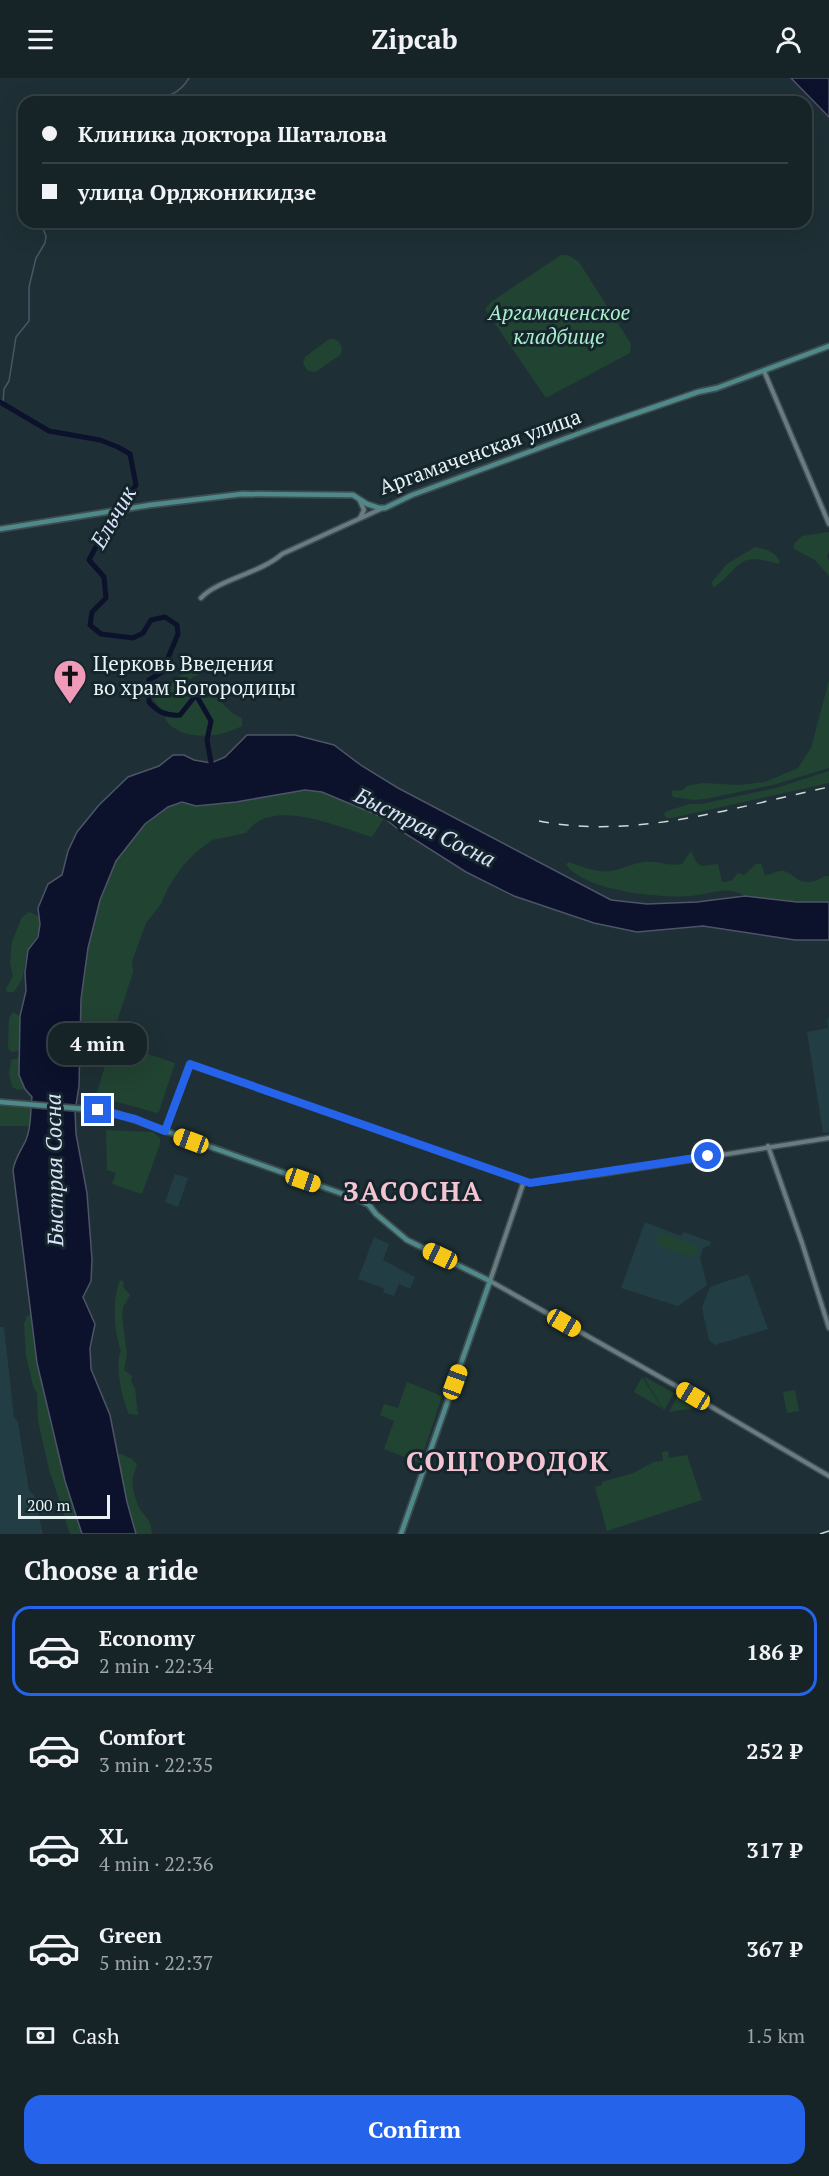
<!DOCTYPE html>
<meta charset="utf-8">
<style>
body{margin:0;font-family:"PT Serif",serif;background:#233034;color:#f1f3f6;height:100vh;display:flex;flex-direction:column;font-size:22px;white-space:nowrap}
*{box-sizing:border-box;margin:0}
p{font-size:20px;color:#9ea4a8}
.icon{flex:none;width:33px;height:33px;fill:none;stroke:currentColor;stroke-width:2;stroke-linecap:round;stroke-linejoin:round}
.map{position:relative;height:1456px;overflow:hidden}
.panel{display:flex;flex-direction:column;background:#162428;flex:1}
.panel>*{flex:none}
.banner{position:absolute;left:18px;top:18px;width:794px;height:132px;border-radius:18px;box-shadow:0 6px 24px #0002,0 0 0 2px #354145;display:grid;align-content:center;height:132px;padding:0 24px;background:#162428}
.scale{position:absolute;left:18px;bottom:15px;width:92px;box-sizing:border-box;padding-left:6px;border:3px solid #e7f2f5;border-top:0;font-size:16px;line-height:21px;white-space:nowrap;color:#e7f2f5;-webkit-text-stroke:4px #14262b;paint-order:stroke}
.end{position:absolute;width:27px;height:27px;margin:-14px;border:8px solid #2563eb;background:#fff;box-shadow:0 0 0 3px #fff}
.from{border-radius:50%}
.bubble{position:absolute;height:42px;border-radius:18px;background:#162428;box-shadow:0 6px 24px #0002,0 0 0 2px #354145;font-size:20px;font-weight:600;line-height:42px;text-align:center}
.car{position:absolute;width:18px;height:36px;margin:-18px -9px;border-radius:8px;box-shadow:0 0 4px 2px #0007;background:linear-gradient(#f5c518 24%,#345 0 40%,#f5c518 0 76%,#345 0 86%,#f5c518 0)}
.banner b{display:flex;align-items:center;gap:21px;height:57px;font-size:22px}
.banner b+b{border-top:2px solid #354145}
.banner i{width:15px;height:15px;background:#f1f3f6}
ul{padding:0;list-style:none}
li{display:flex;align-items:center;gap:18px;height:90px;margin:0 12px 9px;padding:0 12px;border:3px solid transparent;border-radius:18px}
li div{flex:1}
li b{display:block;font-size:22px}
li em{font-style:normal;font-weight:600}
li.active{border-color:#2563eb}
li>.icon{width:54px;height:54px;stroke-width:1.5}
h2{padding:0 24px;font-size:27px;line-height:72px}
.pay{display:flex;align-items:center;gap:15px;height:66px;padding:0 24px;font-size:22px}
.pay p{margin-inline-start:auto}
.button{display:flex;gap:12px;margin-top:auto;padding:12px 24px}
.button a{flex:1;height:69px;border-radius:18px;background:#2563eb;color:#fff;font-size:24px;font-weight:600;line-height:69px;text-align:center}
header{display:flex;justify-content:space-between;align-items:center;height:78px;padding:0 24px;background:#162428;font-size:27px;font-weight:600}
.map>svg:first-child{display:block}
.built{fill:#223d44}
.green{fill:#214332}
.water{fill:#0c112c;stroke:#4e5468;stroke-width:1.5}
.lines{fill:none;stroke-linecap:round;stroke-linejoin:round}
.stream{stroke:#4e5468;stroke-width:1.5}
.river{stroke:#0c112c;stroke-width:5}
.tertiary-casing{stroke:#3d4c50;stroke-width:7}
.secondary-casing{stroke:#3d4c50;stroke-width:8}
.tertiary{stroke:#687c82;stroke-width:4}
.secondary{stroke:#4f898a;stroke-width:4.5}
.rail{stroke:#cedadd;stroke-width:1.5;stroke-dasharray:10 10;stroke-linecap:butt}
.route{stroke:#2563eb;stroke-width:8}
.labels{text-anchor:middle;stroke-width:6;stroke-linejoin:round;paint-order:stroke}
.park-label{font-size:21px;font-style:italic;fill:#abeeca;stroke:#14262b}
.street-label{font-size:21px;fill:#e7f2f5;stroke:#14262b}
.poi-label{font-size:21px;fill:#e7f2f5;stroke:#14262b;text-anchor:start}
.water-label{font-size:22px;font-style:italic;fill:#dbe2fa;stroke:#14262b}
.district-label{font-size:27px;font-weight:bold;letter-spacing:1.5px;fill:#f5c4d3;stroke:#14262b}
</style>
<header><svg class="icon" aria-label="menu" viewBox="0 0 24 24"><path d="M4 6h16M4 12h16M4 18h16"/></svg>Zipcab<svg class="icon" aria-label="person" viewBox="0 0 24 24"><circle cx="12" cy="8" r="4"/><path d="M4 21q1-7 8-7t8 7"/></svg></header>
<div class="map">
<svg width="829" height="1456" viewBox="0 0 829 1456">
<rect width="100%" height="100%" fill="#1e3035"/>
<g class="built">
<polygon points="829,940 829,1054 823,1055 807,954 828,950 827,941"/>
<polygon points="175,1096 188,1100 178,1129 165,1124"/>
<polygon points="645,1144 681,1158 684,1154 711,1164 710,1167 703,1170 700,1180 707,1207 678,1228 621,1210"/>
<polygon points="374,1159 389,1166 383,1182 415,1199 410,1211 399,1206 394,1218 383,1214 384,1210 358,1201"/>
<polygon points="748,1196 768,1251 715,1267 709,1262 702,1230 710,1209"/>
<polygon points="0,1249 4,1249 14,1339 18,1344 29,1413 34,1417 43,1456 0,1456"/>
</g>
<g class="green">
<polygon points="561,177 568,177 579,184 631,266 630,275 546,320 485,231 491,224"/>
<polygon points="329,261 334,261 340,265 342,271 340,277 317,293 313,294 307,292 303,285 305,279"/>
<polygon points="829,454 829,473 827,479 829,483 829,498 815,482 794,471 794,466 802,458"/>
<path d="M755,469c10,2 21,5 25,15l-2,2c-43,-13 -35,3 -65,24l-1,-6 15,-18z"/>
<path d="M194,592l6,2 -1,2 -18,10 1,3c3,0 6,-1 9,-1 23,-1 32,25 51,32v8c-20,11 -54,15 -72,-1 -5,-5 -6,-11 -10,-16 -4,-8 -10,-10 -9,-20l4,-2 6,10 6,-1c4,-18 11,-20 27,-26z"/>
<polygon points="829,602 829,690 773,707 705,721 693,722 673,719 671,713 683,712 687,708 702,705 739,707 765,704 798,690 811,670"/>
<polygon points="829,693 829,705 672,740 666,740 664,737 665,734 689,726 701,726 776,710"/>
<path d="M305,712l17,2 62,26 -12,19c-34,-10 -101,-41 -126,-4l-34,7 -17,13 -14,15 -12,18 -8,18 -15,19 -14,38 1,11 -21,65 -32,-11c2,-53 10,-118 36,-165 5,-9 13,-17 20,-25 10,-14 26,-28 43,-33 7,-2 18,3 26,2 34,-3 67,-8 100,-15z"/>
<path d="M691,773l5,11 5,4 17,-2 4,18 9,-1 7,-8 6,2 12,-11h5l4,11c7,0 12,-5 19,-4 10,3 15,13 27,11 7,-1 10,-6 18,-6v26h-32l-52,-6c-16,-10 -29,-4 -46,-1 -30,5 -116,-3 -133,-31l3,-2c11,5 30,11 42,9 15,-3 27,-11 43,-9 11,1 16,4 28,2z"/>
<path d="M29,834l9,4c6,19 -5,21 -10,35 -6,17 -1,25 -14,41h-7l-1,-3 7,-13 -3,-13 2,-21 10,-25z"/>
<polygon points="13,934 20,938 20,972 12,974 8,970 9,940"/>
<polygon points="112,964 175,985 159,1034 157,1035 96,1018"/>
<polygon points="19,980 19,997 25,1011 18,1012 12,1009 9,995 11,982"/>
<polygon points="0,1027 30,1030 30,1048 0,1048"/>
<polygon points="106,1052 153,1054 160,1060 160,1066 142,1116 112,1106 116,1095 107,1092"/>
<polygon points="660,1156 665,1156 695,1167 698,1172 696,1177 690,1179 659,1168 656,1162"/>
<path d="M120,1202l4,2 -1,5 7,8 -7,12 -1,9 5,38 -3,16 8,6 -1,5 4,7 3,27 -9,-1c-6,-12 -15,-50 -8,-63 -7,-20 -9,-51 -1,-71z"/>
<path d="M31,1237c9,74 28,147 51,219h-12l-21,-65 -11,-48 -1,-28 -4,-7 -7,-31 -2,-31 3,-8z"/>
<polygon points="643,1298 674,1315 664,1332"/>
<polygon points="642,1299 663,1331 634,1314"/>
<polygon points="407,1304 442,1318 420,1385 384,1371 394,1343 380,1337 384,1326 398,1330"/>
<polygon points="795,1312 799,1333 787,1335 783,1314"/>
<polygon points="678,1317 695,1326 695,1330 669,1334"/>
<polygon points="668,1373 669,1380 687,1377 702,1422 607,1453 595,1409 602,1407 602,1404 633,1395 654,1384 663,1383 662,1374"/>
<path d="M121,1376l11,5 5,6c-7,16 -5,24 1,40 5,13 12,9 14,29h-16l-9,-32 -9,-47z"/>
</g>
<g class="water">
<polygon points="791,0 829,0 829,39"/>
<path d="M247,657h48l39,10 28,21 36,22 213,112 36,4 50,-2 48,-6 52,6h32v38h-34l-92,-14 -66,6 -43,-9 -80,-27 -48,-24 -68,-43 -14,-11 -62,-26 -17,-2 -69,12 -40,4 -14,-4 -14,5 -23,17 -29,37 -16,39 -12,48 -7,51 -2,87 -4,25 1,23 11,59 5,67 -1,21 -8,16 12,27 -5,24 1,21 19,46 17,87 9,32h-54l-17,-53 -28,-118 -24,-193c2,-12 8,-19 13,-30 6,-14 4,-29 6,-43l-7,-8 -6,-14 1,-59 6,-25 -1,-19 3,-22 10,-13 2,-13 -2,-16 10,-24 14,-9 6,-24 9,-19 22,-27 29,-28 31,-11 14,-11h11l10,5 17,3 14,-6z"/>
</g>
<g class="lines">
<g class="stream">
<polyline points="59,24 62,21 72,24"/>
<path d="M136,24c22,-6 39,-1 53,-24"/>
<polyline points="3,325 4,311 9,303 16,259 29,243 29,209 36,180 45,165 46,158 40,144"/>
</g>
<path class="river" d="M0,324l49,29 51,9 18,7 12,7 6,31 -29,41 -18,34 15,17 2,21 -14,14 -2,13 11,9 32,4 10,-5 8,-13 14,-3 12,8 1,9 -16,38 -13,8v22c9,10 17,14 31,13l16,-20 15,26 -4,19 5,28"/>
<g class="tertiary-casing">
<g id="tertiary">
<polyline points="764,293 829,446"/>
<polyline points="360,423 364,432 360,440"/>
<path d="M201,520c16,-18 60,-25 81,-44l101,-46"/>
<polyline points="165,1053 190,986 530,1105 601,1096 829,1060"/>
<polyline points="768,1068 802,1165 829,1250"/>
<polyline points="524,1103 490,1203 676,1308 829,1398"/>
</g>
</g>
<g class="secondary-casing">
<g id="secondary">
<polyline points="0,451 150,427 242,416 353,417 367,426 379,430 385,430 412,417 599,348 698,314 717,310 829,268"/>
<polyline points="0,1024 98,1032 118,1036 357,1121 369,1127 376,1136 407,1162 490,1203 401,1456"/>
</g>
</g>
<use href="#tertiary" class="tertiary"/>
<use href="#secondary" class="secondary"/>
<g class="rail">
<path d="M539,743c96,19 196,-14 290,-34"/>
<polyline points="820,1456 829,1453"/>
</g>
</g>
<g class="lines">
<polyline class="route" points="98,1032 135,1041 165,1053 190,986 530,1105 708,1078"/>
</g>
<defs>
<g id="church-pin" transform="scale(1.725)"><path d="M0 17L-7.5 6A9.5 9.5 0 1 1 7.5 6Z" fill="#ef9ab8" stroke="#14262b"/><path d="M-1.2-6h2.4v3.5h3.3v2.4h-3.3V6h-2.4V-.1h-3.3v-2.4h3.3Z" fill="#111"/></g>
</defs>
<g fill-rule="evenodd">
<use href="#church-pin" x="70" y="598"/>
</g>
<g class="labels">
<g class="park-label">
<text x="559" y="242">Аргамаченское<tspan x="559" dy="24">кладбище</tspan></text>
</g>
<g class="street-label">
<text transform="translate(480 374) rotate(-20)" y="7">Аргамаченская улица</text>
</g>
<g class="poi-label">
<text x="93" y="593">Церковь Введения<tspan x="93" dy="24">во храм Богородицы</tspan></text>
</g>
<g class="water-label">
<text transform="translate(113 439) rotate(-60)" y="8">Ельчик</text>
<text transform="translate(425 749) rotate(26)" y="8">Быстрая Сосна</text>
<text transform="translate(54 1092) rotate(-91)" y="8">Быстрая Сосна</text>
</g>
<g class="district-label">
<text x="413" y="1123">ЗАСОСНА</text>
<text x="508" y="1393">СОЦГОРОДОК</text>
</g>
</g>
</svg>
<div class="scale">200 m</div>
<i class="end from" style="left:708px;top:1078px"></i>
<i class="end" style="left:98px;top:1032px"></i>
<div class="bubble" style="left:48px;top:945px;width:99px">4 min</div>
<i class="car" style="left:191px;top:1063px;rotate:290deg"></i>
<i class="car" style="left:303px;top:1102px;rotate:109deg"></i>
<i class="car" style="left:440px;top:1178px;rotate:295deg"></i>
<i class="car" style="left:564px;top:1245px;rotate:120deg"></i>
<i class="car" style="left:455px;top:1304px;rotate:20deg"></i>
<i class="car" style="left:693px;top:1318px;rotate:301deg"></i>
<div class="banner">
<b><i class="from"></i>Клиника доктора Шаталова</b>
<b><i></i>улица Орджоникидзе</b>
</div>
</div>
<section class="panel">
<h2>Choose a ride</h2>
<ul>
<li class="active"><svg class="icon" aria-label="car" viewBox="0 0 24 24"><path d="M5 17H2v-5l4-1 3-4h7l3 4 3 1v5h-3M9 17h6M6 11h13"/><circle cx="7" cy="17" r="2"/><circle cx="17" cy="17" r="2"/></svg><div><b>Economy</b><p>2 min · 22:34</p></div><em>186 ₽</em></li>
<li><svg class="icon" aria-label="car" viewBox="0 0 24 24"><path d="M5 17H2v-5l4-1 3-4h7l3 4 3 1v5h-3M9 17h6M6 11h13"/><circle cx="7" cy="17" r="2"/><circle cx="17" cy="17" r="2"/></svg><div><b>Comfort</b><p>3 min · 22:35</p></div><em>252 ₽</em></li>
<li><svg class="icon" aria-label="car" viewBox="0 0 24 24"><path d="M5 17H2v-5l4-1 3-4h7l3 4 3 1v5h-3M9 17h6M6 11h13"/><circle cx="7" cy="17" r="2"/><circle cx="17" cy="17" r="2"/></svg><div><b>XL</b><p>4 min · 22:36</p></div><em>317 ₽</em></li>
<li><svg class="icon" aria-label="car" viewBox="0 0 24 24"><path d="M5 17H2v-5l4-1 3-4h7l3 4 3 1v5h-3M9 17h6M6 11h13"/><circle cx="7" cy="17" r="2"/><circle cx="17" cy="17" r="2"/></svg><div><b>Green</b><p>5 min · 22:37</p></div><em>367 ₽</em></li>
</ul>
<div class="pay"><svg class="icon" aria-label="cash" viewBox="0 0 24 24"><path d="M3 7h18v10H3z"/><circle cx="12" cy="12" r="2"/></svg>Cash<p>1.5 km</p></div>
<div class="button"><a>Confirm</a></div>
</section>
